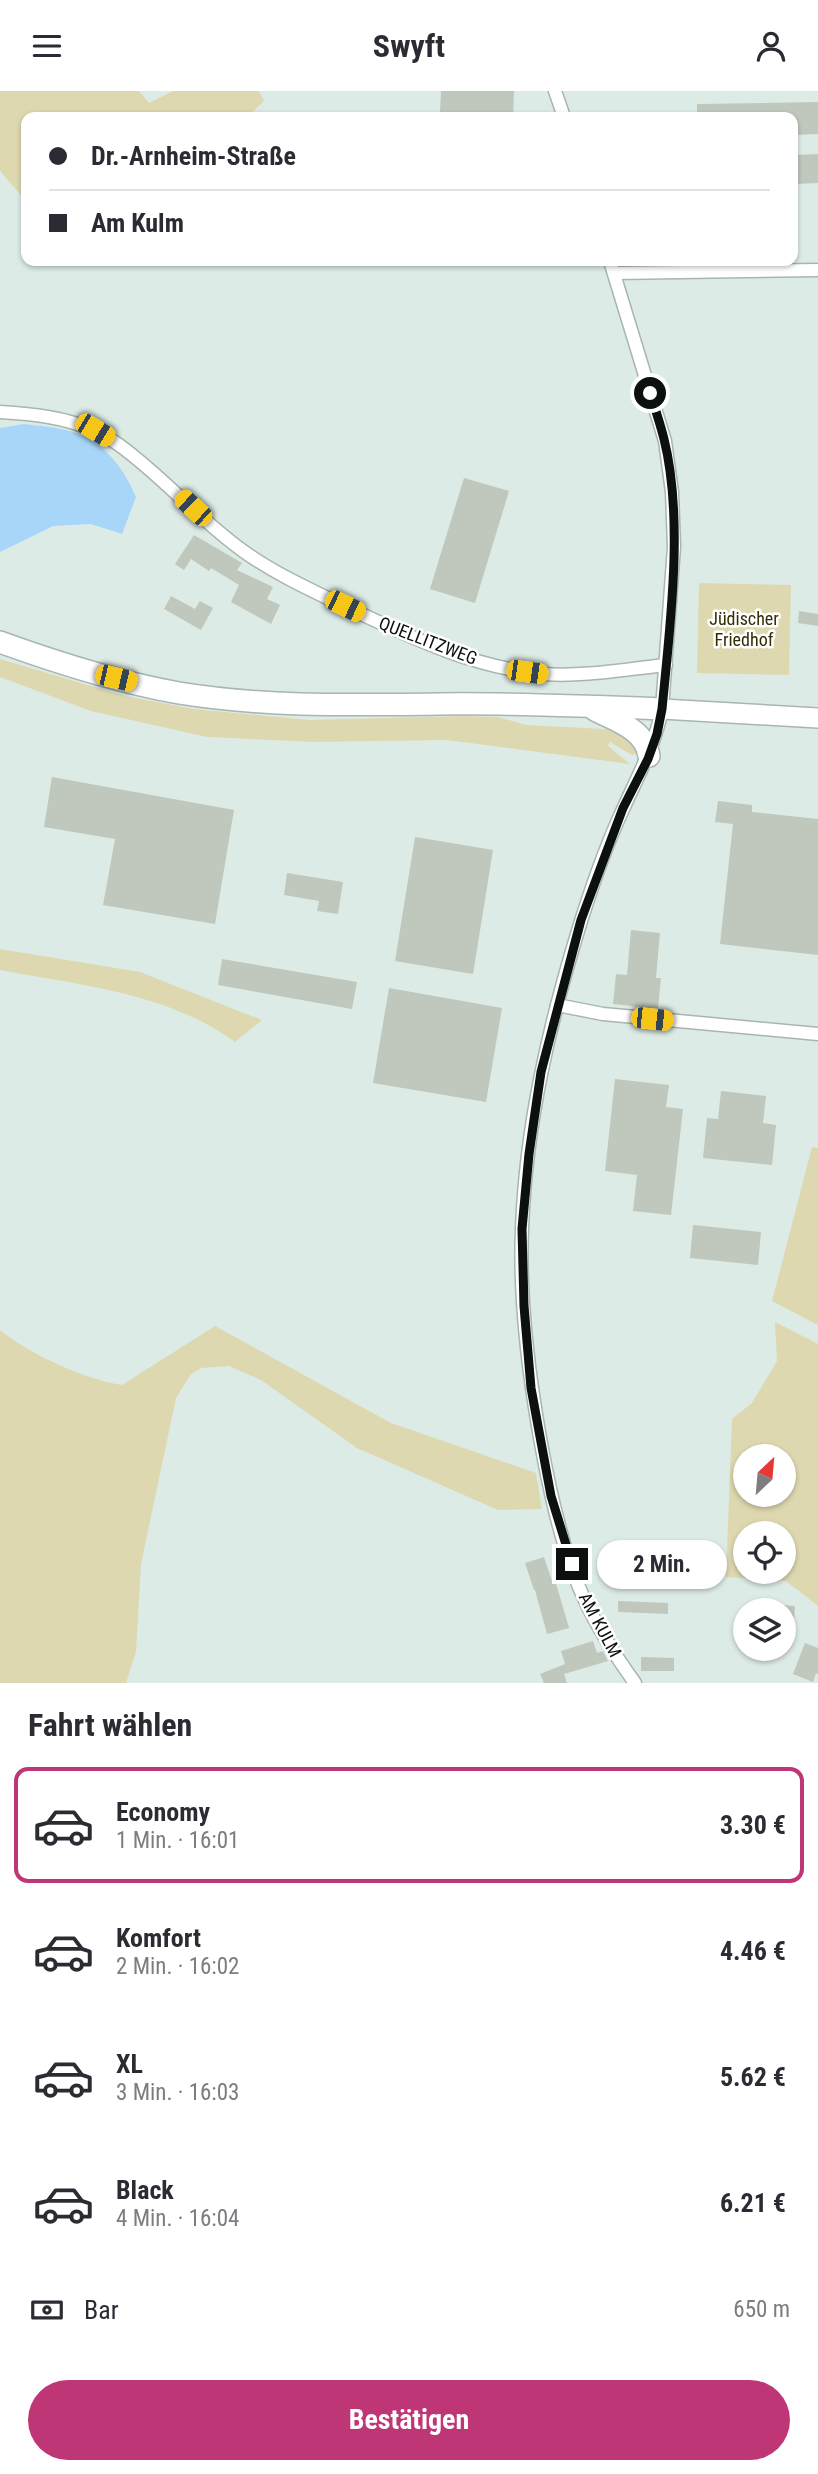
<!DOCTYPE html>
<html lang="de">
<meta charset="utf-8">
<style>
body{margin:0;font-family:"Roboto Condensed",sans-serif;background:#f2f2f3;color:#2b2b33;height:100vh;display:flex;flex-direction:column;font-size:26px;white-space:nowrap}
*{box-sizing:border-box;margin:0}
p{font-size:23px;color:#7c7c81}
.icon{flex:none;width:38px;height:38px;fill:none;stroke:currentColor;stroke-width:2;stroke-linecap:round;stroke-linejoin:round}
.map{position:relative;height:1592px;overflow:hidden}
.sheet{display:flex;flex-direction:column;background:#fff;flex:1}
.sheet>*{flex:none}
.top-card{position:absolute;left:21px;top:21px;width:777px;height:154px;border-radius:14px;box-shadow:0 2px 5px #0004;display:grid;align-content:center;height:154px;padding:0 28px;background:#fff}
.needle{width:46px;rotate:26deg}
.controls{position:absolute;left:733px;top:1353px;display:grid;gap:14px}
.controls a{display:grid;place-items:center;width:63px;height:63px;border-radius:50%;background:#fff;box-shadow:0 2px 5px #0004;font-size:35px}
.end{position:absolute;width:32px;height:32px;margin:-16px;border:9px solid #0c100f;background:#fff;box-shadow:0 0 0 4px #fff}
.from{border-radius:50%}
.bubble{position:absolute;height:49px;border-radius:24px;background:#fff;box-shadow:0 2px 5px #0004;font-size:23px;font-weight:700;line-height:49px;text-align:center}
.car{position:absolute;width:21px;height:42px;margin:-21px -10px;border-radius:9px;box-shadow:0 0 5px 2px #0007;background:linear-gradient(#f5c518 24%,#345 0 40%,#f5c518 0 76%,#345 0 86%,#f5c518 0)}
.top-card b{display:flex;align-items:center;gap:24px;height:66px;font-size:26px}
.top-card b+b{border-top:2px solid #e1e1e2}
.top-card i{width:18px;height:18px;background:#2b2b33}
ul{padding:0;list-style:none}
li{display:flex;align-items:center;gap:21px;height:116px;margin:0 14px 10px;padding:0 14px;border:4px solid transparent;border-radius:14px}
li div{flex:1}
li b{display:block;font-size:26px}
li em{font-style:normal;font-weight:700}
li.selected{border-color:#be3675}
li>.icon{width:63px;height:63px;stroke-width:1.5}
h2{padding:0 28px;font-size:32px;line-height:84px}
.pay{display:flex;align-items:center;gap:18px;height:77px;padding:0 28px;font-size:26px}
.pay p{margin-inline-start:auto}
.action{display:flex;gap:14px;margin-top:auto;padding:14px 28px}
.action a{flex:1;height:80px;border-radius:42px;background:#be3675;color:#fff;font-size:28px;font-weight:700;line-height:80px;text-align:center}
header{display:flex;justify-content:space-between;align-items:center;height:91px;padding:0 28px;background:#fff;font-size:32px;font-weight:700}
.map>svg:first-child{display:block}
.green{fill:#ded8b0;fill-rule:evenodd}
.water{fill:#a7d6f8}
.building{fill:#c0c7bc}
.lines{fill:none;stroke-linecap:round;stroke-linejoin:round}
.minor-casing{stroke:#a8b5b0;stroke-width:15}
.primary-casing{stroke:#a8b5b0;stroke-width:22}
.trunk-casing{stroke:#a8b5b0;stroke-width:24}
.minor{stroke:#fff;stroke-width:12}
.primary{stroke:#fff;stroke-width:19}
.trunk{stroke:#fff;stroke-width:21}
.route{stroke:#0c100f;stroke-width:9}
.labels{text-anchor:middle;stroke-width:5;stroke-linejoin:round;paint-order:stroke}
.park-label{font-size:18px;fill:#342d03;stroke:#fff}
.street-label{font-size:18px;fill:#0c100f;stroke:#fff}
</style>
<header><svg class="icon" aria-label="menu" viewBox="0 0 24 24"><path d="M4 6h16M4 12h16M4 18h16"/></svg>Swyft<svg class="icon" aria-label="person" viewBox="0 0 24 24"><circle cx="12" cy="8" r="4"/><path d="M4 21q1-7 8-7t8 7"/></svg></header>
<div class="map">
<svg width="818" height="1592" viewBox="0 0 818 1592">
<rect width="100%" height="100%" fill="#ddebe6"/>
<g class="green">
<polygon points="0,0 139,0 149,12 173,0 259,0 264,10 247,26 26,26 26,110 0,80"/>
<polygon points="699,492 791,494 789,584 697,582"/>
<polygon points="0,568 125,605 194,618 310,629 464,625 498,626 526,634 624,639 639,661 632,664 610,651 608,655 630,673 447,649 315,651 207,646 91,620 0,586"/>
<path d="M0,858l140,23 122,48 -27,22c-67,-49 -155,-57 -235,-72z"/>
<polygon points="812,1056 818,1057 818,1234 772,1210"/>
<path d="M775,1231l43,22v262l-32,-25 -60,-4 6,-158 20,-16 25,-42zM746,1365h38v39h-38zM784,1442v38h-38v-38z"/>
<path d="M215,1235l176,97 145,50 6,36 -44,1 -141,-62 -96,-68 -32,-14 -28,2 -10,6 -15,24 -35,166 -5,88 -10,31h-126v-353c27,23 86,50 122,55z"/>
</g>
<path class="water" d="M24,333c16,2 34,3 49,8 32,10 51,37 63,65l-14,37 -31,-10 -38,2 -53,26v-124z"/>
<g class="building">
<polygon points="441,0 514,0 513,26 477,26 477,22 440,21"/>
<polygon points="818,11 818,43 793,44 793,26 697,26 697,13"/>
<polygon points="818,63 818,92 796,93 796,64"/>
<polygon points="464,387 509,400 475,512 430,498"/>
<polygon points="194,444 242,472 237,479 273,496 267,508 280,514 271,533 231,511 239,494 211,477 209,480 191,468 184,479 175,473"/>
<polygon points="171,505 195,518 200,510 213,517 201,539 164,518"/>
<polygon points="799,520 818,523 818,535 798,532"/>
<polygon points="52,686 234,719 215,833 103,814 115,748 44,736"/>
<polygon points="718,710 752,714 752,721 818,728 818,864 720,853 733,733 715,731"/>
<polygon points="415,746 493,759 473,883 395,870"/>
<polygon points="287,782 343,791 338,823 317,820 319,810 284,804"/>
<polygon points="631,839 660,842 656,887 661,887 658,918 613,913 616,883 627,884"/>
<polygon points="222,868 357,891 352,918 218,894"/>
<polygon points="389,897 502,917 486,1011 373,992"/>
<polygon points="615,988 669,994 666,1016 683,1018 671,1124 633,1120 637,1084 605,1080"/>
<polygon points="721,1000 766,1005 763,1032 776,1034 772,1074 703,1067 707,1027 718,1028"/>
<polygon points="693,1134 761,1141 758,1174 690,1167"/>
<polygon points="544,1466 552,1490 555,1489 569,1537 547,1543 535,1499 534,1499 525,1472"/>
<polygon points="618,1510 668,1512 668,1523 618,1521"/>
<polygon points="784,1514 795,1515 794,1532 784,1532"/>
<polygon points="593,1550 597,1562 603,1560 608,1570 564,1583 567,1592 544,1592 540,1583 565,1573 561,1560"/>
<polygon points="805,1552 818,1557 818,1583 816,1582 813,1591 793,1583"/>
<polygon points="641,1566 674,1567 674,1580 641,1580"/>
</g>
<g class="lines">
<g class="minor-casing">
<g id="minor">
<polyline points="555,0 564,26"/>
<path d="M610,170l55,180 7,51 2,55 -12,162c-7,36 -23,65 -38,98 -17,36 -31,76 -43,114 -31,100 -55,202 -59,307 -3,69 6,142 18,210 9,50 20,102 39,149 14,34 35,67 56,96"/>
<polyline points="614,182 818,179"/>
<path d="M0,321c32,2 64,5 93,18 17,7 31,18 44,29 37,30 70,67 109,94 30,21 65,37 98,53 64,30 129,62 200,68 40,3 82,-5 122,-9"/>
<polyline points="557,914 603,923 818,943"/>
</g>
</g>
<g class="primary-casing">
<polyline id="primary" points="662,618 818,627"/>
</g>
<g class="trunk-casing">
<g id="trunk">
<path d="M0,551c58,21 118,40 179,51 86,14 173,12 260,11 74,-1 149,2 223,5"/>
<path d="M595,619c21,11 50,19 54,46"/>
</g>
</g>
<use href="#minor" class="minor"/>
<use href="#primary" class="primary"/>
<use href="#trunk" class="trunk"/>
</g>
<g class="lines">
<path class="route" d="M572,1473l-21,-68 -20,-108 -7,-82 -2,-77 7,-75 12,-82 40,-152 42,-112 25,-49 9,-25 5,-25c8,-82 22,-190 2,-270 -4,-16 -9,-31 -14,-46"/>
</g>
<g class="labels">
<g class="park-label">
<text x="744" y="534">Jüdischer<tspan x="744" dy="21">Friedhof</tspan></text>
</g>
<g class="street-label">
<text transform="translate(428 550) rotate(21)" y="6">QUELLITZWEG</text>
<text transform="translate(600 1534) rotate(62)" y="6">AM KULM</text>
</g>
</g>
</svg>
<div class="controls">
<a><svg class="needle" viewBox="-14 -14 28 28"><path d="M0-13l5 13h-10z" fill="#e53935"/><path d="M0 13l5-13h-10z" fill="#7c7c81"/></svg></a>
<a><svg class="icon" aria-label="locate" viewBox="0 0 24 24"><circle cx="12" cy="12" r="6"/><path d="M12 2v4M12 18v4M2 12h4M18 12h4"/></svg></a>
<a><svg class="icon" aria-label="layers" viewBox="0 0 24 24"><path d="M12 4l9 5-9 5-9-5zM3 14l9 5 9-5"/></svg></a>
</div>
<i class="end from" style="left:650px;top:302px"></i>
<i class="end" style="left:572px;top:1473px"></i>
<div class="bubble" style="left:597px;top:1449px;width:130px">2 Min.</div>
<i class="car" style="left:95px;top:339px;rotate:121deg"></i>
<i class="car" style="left:193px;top:417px;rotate:313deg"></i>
<i class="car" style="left:345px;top:515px;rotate:116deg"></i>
<i class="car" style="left:527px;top:581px;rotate:98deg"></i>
<i class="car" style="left:116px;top:587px;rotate:103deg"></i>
<i class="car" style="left:652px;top:928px;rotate:96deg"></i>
<div class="top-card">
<b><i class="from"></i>Dr.-Arnheim-Straße</b>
<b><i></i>Am Kulm</b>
</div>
</div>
<section class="sheet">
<h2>Fahrt wählen</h2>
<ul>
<li class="selected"><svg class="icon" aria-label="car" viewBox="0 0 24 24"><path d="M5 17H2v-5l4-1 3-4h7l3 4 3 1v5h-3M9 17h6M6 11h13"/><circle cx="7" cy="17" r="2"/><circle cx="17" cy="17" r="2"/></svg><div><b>Economy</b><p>1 Min. · 16:01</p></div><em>3.30 €</em></li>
<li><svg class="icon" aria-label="car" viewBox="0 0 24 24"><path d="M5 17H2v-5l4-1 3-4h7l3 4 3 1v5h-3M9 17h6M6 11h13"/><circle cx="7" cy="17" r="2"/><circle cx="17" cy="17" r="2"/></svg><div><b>Komfort</b><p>2 Min. · 16:02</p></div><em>4.46 €</em></li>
<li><svg class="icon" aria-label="car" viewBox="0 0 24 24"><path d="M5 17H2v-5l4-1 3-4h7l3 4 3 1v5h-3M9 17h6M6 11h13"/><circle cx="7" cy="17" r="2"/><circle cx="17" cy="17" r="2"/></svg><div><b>XL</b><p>3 Min. · 16:03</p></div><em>5.62 €</em></li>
<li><svg class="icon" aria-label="car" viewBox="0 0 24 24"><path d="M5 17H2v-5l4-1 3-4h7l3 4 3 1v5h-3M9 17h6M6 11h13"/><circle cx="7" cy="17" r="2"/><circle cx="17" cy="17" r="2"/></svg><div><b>Black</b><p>4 Min. · 16:04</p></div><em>6.21 €</em></li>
</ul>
<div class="pay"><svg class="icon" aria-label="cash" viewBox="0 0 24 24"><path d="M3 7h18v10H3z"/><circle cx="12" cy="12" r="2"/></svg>Bar<p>650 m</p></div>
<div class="action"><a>Bestätigen</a></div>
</section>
